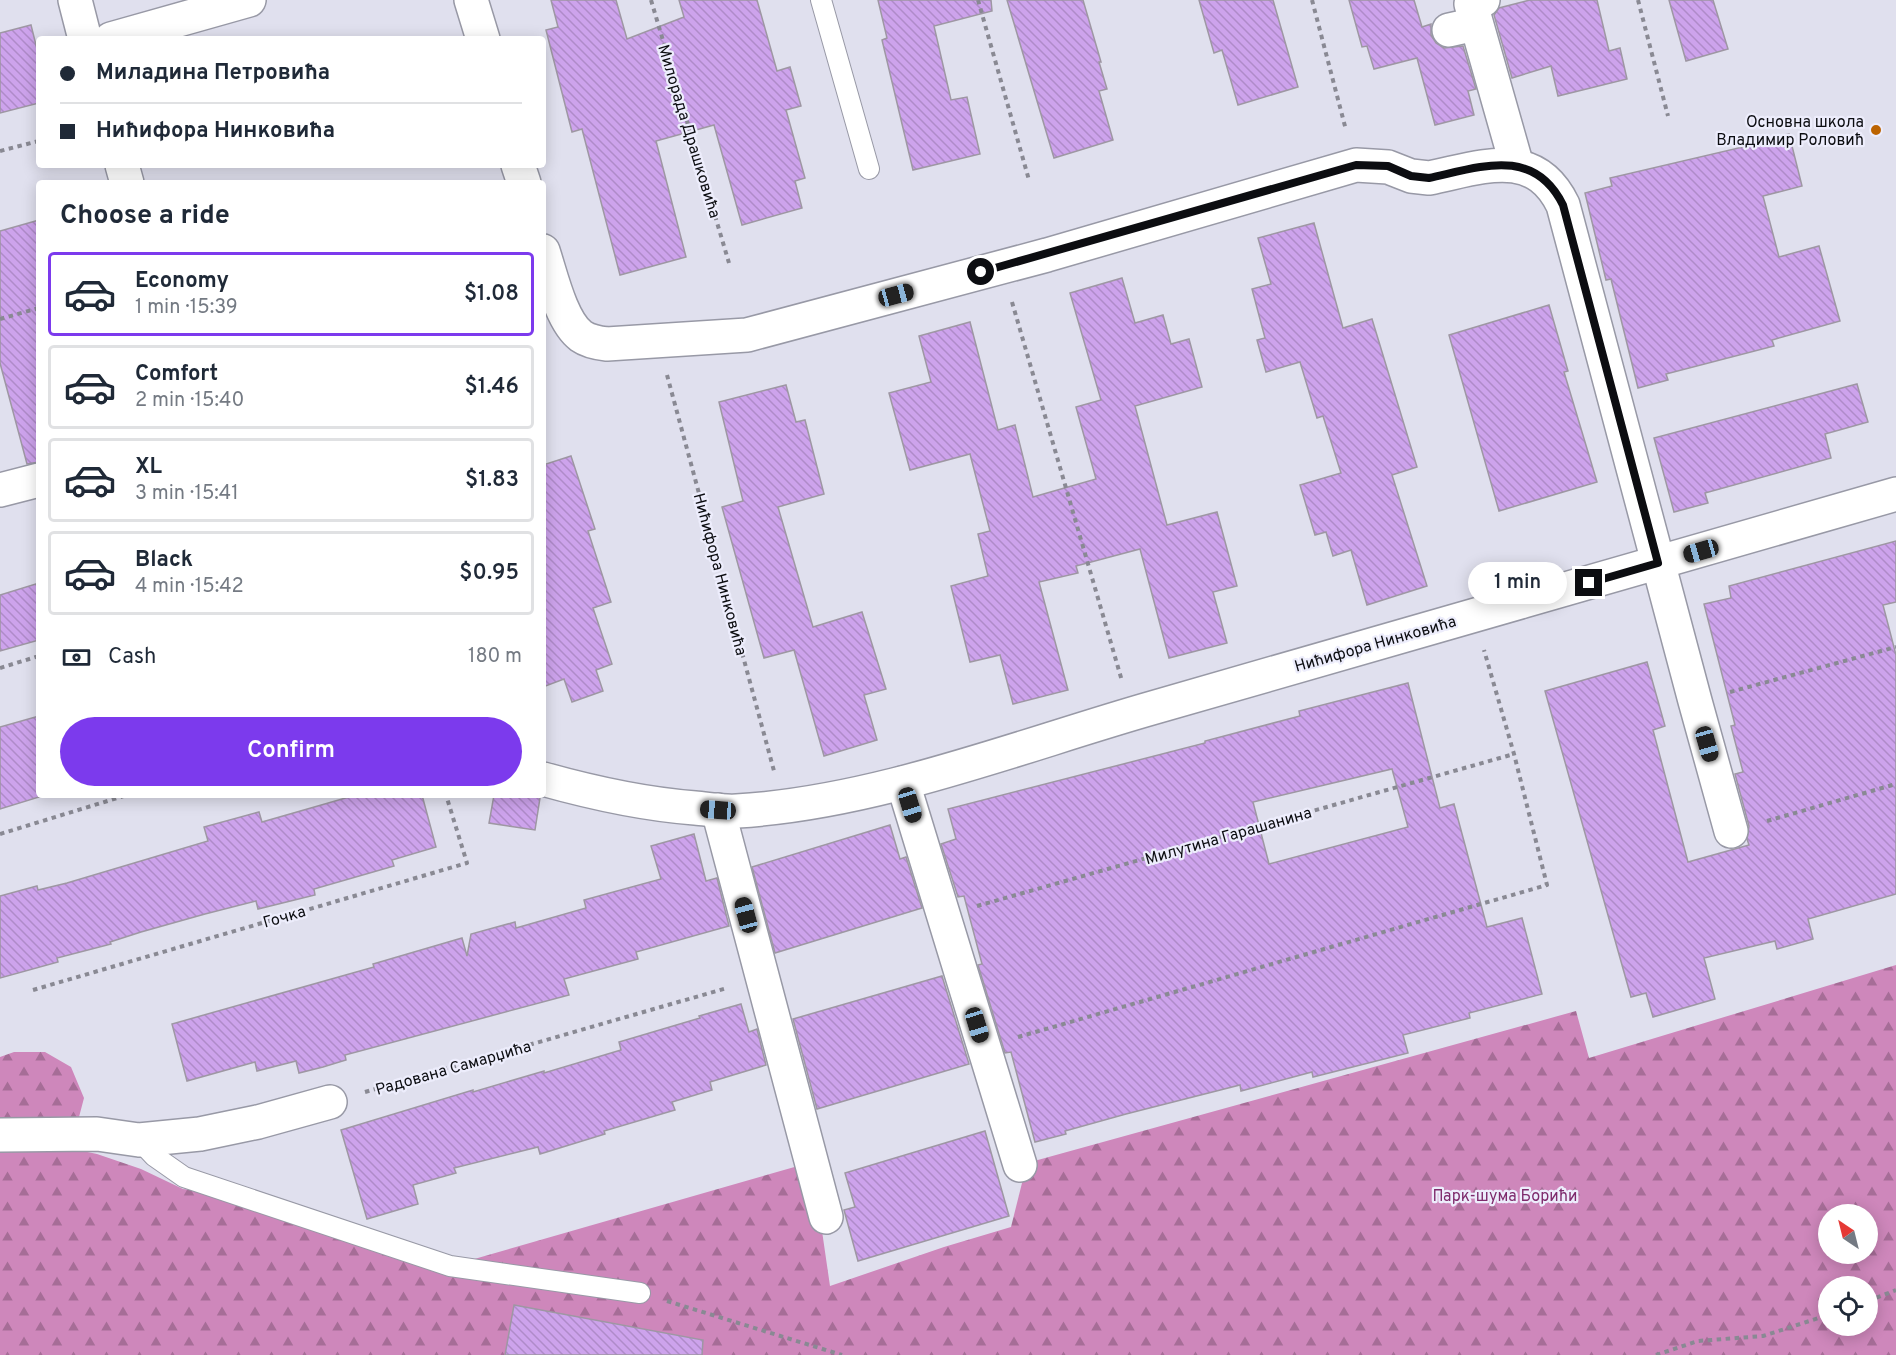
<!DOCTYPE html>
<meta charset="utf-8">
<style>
body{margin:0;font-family:Overpass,sans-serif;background:#f6f6f7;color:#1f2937;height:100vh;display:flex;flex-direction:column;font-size:22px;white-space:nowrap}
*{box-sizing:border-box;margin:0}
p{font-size:20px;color:#747a83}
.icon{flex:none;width:33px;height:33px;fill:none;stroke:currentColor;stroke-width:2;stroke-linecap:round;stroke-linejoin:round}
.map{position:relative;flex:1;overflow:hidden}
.side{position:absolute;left:36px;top:180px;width:510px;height:618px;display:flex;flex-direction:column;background:#fff;border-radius:6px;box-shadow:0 3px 15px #0003}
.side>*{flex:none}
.hud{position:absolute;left:36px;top:36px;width:510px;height:132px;border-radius:6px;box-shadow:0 3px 15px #0003;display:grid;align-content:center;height:132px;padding:0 24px;background:#fff}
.needle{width:39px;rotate:325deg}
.controls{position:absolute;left:1818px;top:1204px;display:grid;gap:12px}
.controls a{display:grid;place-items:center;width:60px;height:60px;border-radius:50%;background:#fff;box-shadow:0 3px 15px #0003;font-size:30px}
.end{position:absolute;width:27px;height:27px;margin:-14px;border:8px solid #0c0d11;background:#fff;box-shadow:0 0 0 3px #fff}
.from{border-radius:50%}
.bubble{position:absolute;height:42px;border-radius:21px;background:#fff;box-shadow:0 3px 15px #0003;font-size:20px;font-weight:600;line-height:42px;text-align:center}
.car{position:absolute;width:18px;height:36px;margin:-18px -9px;border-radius:8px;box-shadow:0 0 4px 2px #0007;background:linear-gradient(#222 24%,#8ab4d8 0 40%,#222 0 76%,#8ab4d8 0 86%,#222 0)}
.hud b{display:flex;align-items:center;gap:21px;height:57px;font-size:22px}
.hud b+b{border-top:2px solid #e0e1e3}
.hud i{width:15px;height:15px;background:#1f2937}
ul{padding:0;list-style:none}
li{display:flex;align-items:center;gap:18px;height:84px;margin:0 12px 9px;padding:0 12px;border:3px solid #e0e1e3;border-radius:6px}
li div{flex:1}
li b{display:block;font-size:22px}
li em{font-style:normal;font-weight:600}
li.on{border-color:#7c3aed}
li>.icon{width:54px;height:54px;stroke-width:1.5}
h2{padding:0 24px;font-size:27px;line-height:72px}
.pay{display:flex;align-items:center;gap:15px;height:66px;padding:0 24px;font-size:22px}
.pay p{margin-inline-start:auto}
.button{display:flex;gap:12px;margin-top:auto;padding:12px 24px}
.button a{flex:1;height:69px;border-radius:36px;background:#7c3aed;color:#fff;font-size:24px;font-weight:600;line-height:69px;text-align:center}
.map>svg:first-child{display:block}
.forest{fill:url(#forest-firs);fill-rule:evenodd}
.building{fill:url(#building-back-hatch);stroke:#9e97a3;stroke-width:1.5;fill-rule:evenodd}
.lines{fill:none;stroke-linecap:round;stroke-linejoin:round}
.lane-casing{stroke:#9899a6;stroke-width:22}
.street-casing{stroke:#9899a6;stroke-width:36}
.path{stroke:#898993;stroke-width:4;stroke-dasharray:4.5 4.5;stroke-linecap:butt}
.lane{stroke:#fff;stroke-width:20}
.street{stroke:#fff;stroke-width:33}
.route{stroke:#0c0d11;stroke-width:8}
.poi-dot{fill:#bc6300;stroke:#ededfc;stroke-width:2}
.labels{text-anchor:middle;stroke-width:4.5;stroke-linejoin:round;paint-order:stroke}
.poi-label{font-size:16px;fill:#0c0d11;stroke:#ededfc;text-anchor:end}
.street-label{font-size:16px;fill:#0c0d11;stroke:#ededfc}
.park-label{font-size:16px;fill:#7e2a6c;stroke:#ededfc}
</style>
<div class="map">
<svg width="1896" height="1355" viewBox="0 0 1896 1355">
<defs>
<pattern id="forest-firs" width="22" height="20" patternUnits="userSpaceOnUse" patternTransform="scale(1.5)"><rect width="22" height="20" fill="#ce87bb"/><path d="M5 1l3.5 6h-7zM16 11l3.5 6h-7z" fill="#a66d97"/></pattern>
<pattern id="building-back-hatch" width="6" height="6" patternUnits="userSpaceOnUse" patternTransform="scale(1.5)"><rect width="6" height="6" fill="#cda3ec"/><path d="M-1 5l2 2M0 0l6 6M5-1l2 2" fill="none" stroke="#af8bc9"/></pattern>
</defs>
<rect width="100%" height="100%" fill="#e0e0ee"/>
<path class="forest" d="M1896,965v390h-1896v-298l14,-5h31l26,15 13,31 -5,19 -25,28 43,9 44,15 42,20 55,6 212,71 362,-104 18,124 114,-39 67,-20 16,-64 549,-152 13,47zM1828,1215h40v39h-40zM1828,1287h40v39h-40z"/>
<g class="building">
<polygon points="551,0 616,0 627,39 684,17 679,0 757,0 777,71 790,67 801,106 786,110 805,178 795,181 802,208 742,225 714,125 656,141 686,257 620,275 582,129 572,132 546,30 558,27"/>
<polygon points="878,0 991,0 992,11 934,26 951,100 967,97 980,154 913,170 882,40 887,38"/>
<polygon points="1007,0 1083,0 1101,62 1099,62 1107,89 1099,91 1113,140 1054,158"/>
<polygon points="1199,0 1273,0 1298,87 1238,105 1222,50 1214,53"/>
<polygon points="1349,0 1414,0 1422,27 1431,24 1431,35 1436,43 1444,48 1463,46 1476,89 1468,91 1474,115 1435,125 1417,58 1374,69 1367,46 1362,47"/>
<polygon points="1530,0 1597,0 1609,51 1620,48 1627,79 1558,96 1551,66 1512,78 1494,15 1499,8"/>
<polygon points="1669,0 1713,0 1728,49 1686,61"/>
<polygon points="31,25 39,57 39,103 0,113 0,33"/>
<polygon points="1789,134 1802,186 1763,196 1779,257 1819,246 1840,321 1772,340 1774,346 1666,374 1668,380 1638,388 1611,279 1606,280 1585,193 1612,186 1610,178 1743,147 1743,146"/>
<polygon points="39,220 39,462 27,464 0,363 0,231"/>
<polygon points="1314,223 1343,328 1372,319 1417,467 1392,475 1427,586 1367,605 1351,550 1333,556 1326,532 1315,535 1300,485 1341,473 1323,416 1317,418 1300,362 1266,372 1257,340 1265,338 1252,289 1271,284 1258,238"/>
<polygon points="1122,278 1135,323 1163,315 1171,344 1189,339 1202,387 1135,406 1167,525 1217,512 1237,586 1213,592 1227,643 1169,658 1140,549 1076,566 1078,573 1039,582 1068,690 1013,704 1000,655 970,662 951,586 988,576 978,534 990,531 970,454 910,470 889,393 931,382 919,336 970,322 998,430 1015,425 1033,497 1096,479 1076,407 1101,400 1070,293"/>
<polygon points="1549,305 1568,371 1564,372 1597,482 1499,511 1449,335"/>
<polygon points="1857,384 1868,422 1825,434 1831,458 1705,493 1708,503 1674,512 1654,438"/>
<polygon points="786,385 796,422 805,420 824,494 778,507 813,627 862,612 886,689 864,695 877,740 824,756 794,650 764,658 722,507 743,501 719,402"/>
<polygon points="571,456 595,529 588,531 611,602 593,608 612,664 596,670 603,691 572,702 564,679 543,687 543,465"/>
<polygon points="1896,541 1896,602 1883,605 1896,655 1896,894 1808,919 1813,939 1777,949 1775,941 1704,958 1715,999 1653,1017 1646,993 1631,997 1545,691 1647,662 1665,726 1653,730 1688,862 1749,845 1747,839 1749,826 1735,774 1743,772 1731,726 1735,725 1704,604 1731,598 1729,586"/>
<polygon points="39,583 39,640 0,651 0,595"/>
<path d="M1408,683l32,125 14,-4 33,123 35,-9 20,76 -73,19 1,5 -67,17 5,18 -95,24 -1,-5 -71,19 -1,-6 -114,29 -61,17 1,3 -31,8 -24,-90 -6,1 -27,-88 4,-1 -18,-68 -6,1 -17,-53 15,-5 -8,-30 257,-66v-2l95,-25 -1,-5zM1392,769l16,58 -139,37 -16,-62z"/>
<polygon points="39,716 39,797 0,809 0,727"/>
<polygon points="356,795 422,795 436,847 392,860 394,866 314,889 315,895 258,909 256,901 205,914 141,932 110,942 111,944 57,958 58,962 0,978 0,896 37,886 38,890 67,883 208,841 204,827 259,812 262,822"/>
<polygon points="494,795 534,795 540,798 535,830 489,823"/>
<polygon points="890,825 900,859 906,857 922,908 775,953 752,867"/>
<polygon points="694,834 706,881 717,878 729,926 636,952 638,959 564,979 569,995 345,1055 346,1060 323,1067 299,1073 296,1061 257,1071 255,1062 187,1081 172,1024 374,967 373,964 462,938 467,956 471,934 515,922 516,928 586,908 584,900 661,879 651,846"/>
<polygon points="942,976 969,1064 817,1109 793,1019"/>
<polygon points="741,1004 749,1032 757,1029 766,1065 710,1082 712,1090 672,1102 675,1110 604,1131 605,1134 540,1154 538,1147 454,1168 456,1173 413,1185 418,1204 367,1219 341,1130 473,1090 473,1092 544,1071 544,1073 621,1050 619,1042 700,1018 699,1016"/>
<polygon points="985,1131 1009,1216 858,1261 844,1210 855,1207 845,1173"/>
<polygon points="514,1305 703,1340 702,1355 505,1355"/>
</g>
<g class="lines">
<g class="lane-casing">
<g id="lane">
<polyline points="821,0 869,169"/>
<polyline points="139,1140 154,1156 184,1177 450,1266 640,1293"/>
</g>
</g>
<g class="street-casing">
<g id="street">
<polyline points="75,0 85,39"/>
<polyline points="471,0 483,39"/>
<polyline points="1483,0 1471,4 1517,166"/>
<polyline points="1449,30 1476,24"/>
<polyline points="111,39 249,0"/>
<polyline points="122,165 127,183"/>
<polyline points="518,165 524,183"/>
<path d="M543,251c8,24 18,70 38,85 7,5 17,7 26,8l140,-9 300,-80 309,-90 32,2 23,9 18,2c51,-10 105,-33 134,27l132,496 36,130"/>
<polyline points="0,490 39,480"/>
<path d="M543,779c50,14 99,25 152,29 13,1 28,4 42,3 139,-8 282,-65 415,-103 248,-72 496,-142 744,-214"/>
<polyline points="903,783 1020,1165"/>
<polyline points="718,810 826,1217"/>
<polyline points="0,1135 97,1134 139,1140 200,1134 258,1122 330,1102"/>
</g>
</g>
<g class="path">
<polyline points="651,0 729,263"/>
<polyline points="978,0 1029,180"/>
<polyline points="1312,0 1346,130"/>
<polyline points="1638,0 1668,116"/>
<polyline points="0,151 39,141"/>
<polyline points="1012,302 1122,681"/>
<polyline points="0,319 39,308"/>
<polyline points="667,375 774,771"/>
<polyline points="0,668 39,656"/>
<polyline points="1730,692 1896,647"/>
<polyline points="1767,821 1896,784"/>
<polyline points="0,834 127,795"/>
<polyline points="977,906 1514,754"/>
<polyline points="33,990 467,863 446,795"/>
<polyline points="1018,1037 1547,885 1514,754 1484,650"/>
<polyline points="365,1092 727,988"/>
<polyline points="667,1301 842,1355"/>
<polyline points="1868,1301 1896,1290"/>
<polyline points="1656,1355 1698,1341 1763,1336 1828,1315"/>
</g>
<use href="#lane" class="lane"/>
<use href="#street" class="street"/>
</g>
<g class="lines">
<path class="route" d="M981,272l375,-107 32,1 23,10 18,2c51,-11 105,-32 134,27l95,358 -69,20"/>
</g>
<circle class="poi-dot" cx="1876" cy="130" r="6"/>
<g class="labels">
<g class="poi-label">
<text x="1864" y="127">Основна школа<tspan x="1864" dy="18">Владимир Роловић</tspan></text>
</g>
<g class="street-label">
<text transform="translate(690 131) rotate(73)" y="6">Милорада Драшковића</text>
<text transform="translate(721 574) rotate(75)" y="6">Нићифора Нинковића</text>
<text transform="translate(1375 643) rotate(-16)" y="6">Нићифора Нинковића</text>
<text transform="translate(1228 835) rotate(-16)" y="6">Милутина Гарашанина</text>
<text transform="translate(284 916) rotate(-16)" y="6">Гочка</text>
<text transform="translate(453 1067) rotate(-16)" y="6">Радована Самарџића</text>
</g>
<g class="park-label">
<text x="1505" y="1201">Парк-шума Борићи</text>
</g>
</g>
</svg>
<div class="controls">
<a><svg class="needle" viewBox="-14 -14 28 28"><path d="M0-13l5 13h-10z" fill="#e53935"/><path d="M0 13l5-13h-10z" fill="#747a83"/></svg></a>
<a><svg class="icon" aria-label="locate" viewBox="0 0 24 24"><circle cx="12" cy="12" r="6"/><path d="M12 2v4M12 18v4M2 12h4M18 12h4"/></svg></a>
</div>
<i class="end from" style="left:981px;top:272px"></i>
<i class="end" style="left:1589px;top:583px"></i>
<div class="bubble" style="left:1468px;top:562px;width:99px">1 min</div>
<i class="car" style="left:896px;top:295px;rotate:75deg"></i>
<i class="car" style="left:1701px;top:551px;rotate:254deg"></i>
<i class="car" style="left:1707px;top:744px;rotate:164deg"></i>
<i class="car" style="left:910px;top:805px;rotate:163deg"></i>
<i class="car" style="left:718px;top:810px;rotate:274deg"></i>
<i class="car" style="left:746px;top:915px;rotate:345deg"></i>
<i class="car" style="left:977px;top:1025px;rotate:163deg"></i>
<div class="hud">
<b><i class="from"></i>Миладина Петровића</b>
<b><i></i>Нићифора Нинковића</b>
</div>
<section class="side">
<h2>Choose a ride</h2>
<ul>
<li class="on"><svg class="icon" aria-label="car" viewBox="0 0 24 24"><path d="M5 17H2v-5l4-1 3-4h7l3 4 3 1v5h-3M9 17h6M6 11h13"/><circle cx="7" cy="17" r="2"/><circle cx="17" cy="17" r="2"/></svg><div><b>Economy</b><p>1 min · 15:39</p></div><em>$1.08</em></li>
<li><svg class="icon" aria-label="car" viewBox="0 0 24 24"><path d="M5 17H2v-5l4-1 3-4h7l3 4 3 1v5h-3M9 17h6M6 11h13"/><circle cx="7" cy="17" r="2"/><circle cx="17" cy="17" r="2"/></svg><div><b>Comfort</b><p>2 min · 15:40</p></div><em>$1.46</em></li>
<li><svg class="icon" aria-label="car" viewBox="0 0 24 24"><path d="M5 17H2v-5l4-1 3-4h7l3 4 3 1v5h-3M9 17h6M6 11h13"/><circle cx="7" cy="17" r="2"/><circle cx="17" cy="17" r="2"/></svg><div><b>XL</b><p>3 min · 15:41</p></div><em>$1.83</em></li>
<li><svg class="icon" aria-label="car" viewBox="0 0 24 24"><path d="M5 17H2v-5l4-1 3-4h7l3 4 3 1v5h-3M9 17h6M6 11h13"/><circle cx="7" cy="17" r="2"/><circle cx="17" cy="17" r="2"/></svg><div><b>Black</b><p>4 min · 15:42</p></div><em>$0.95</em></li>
</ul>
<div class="pay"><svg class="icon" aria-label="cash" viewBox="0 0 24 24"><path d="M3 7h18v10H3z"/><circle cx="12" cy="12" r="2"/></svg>Cash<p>180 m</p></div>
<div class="button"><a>Confirm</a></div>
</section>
</div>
